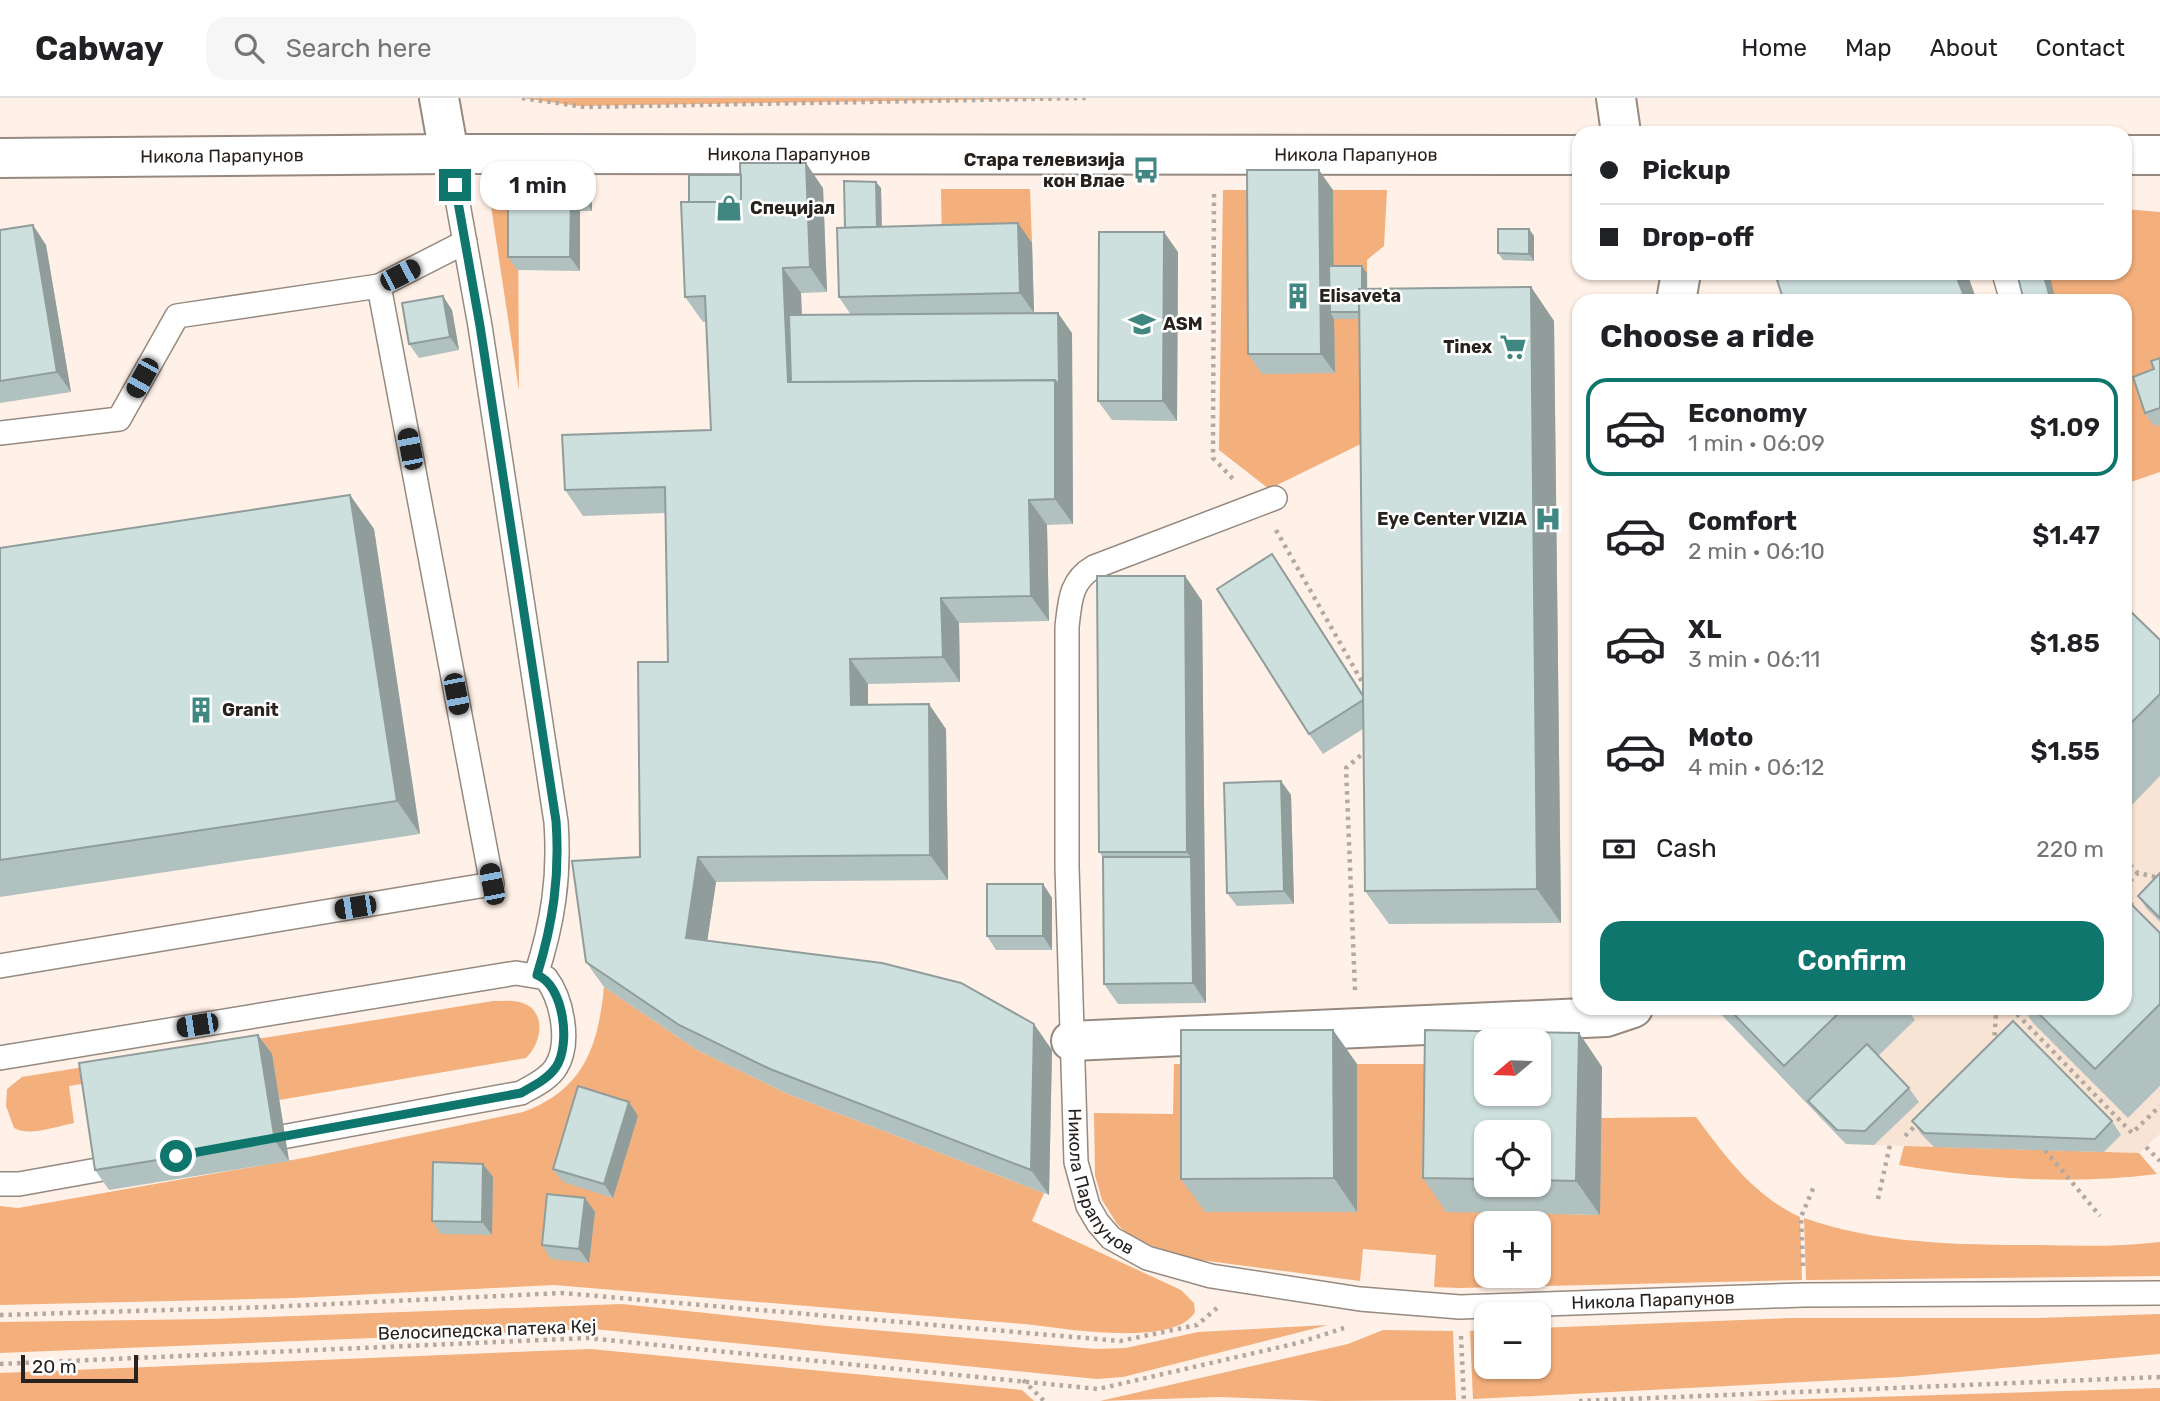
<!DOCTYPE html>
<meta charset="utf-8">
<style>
body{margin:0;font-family:Rubik,sans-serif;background:#f6f6f6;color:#202124;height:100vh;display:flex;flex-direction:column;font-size:26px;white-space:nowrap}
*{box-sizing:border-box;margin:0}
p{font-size:23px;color:#757577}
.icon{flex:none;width:38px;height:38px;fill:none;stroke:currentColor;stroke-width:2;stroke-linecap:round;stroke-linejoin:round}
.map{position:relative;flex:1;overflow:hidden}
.drawer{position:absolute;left:1572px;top:196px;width:560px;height:721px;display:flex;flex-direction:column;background:#fff;border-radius:21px;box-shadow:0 2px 5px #0004}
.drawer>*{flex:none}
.hud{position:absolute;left:1572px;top:28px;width:560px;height:154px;border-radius:21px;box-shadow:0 2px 5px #0004;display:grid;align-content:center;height:154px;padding:0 28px;background:#fff}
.needle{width:46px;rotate:251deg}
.buttons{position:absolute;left:1474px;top:931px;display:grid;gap:14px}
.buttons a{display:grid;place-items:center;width:77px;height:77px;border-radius:14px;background:#fff;box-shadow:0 2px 5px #0004;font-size:35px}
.scale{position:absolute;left:21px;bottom:18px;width:117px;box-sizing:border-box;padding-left:7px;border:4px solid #27221e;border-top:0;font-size:19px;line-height:24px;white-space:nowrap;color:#27221e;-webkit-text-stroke:5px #fff;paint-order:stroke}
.end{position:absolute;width:32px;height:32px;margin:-16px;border:9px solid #0f766e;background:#fff;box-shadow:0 0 0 4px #fff}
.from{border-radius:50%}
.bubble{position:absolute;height:49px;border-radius:21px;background:#fff;box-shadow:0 2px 5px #0004;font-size:23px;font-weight:600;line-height:49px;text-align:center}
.car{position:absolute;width:21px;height:42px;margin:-21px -10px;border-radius:9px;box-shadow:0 0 5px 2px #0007;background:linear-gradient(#222 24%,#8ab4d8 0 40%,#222 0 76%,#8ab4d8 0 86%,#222 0)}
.hud b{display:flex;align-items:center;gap:24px;height:66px;font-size:26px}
.hud b+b{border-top:2px solid #e0e0e0}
.hud i{width:18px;height:18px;background:#202124}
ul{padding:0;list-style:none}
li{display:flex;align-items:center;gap:21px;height:98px;margin:0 14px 10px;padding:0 14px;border:4px solid transparent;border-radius:21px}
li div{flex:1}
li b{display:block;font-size:26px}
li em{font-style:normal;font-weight:600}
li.active{border-color:#0f766e}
li>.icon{width:63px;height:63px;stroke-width:1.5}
h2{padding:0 28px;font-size:32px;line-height:84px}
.pay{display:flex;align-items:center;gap:18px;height:77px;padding:0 28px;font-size:26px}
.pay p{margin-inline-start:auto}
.cta{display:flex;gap:14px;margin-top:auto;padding:14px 28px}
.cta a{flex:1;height:80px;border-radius:21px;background:#0f766e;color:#fff;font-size:28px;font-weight:600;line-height:80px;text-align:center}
header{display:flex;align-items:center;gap:42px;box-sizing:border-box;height:98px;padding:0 35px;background:#fff;border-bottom:2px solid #e0e0e0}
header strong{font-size:33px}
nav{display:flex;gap:38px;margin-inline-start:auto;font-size:24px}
.search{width:490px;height:63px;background:#f6f6f6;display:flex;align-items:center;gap:18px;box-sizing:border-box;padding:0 24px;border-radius:21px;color:#757577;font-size:26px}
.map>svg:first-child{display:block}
.built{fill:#f8e4d5}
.green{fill:#f3af7c;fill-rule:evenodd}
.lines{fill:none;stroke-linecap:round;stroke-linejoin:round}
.service-casing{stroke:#958980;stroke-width:26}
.minor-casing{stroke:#958980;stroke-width:42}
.tertiary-casing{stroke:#958980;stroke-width:42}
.path{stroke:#b4a9a1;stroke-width:4.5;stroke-dasharray:3.5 5;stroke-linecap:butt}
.service{stroke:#fff;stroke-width:23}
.minor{stroke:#fff;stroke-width:38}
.tertiary{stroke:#fff;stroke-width:38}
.wall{fill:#b1c1bf;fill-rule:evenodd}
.shaded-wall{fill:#909d9b}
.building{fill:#cee0de;stroke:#909d9b;stroke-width:2;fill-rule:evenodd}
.route{stroke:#0f766e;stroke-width:9}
.labels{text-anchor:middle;stroke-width:5;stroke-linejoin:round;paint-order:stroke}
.street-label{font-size:18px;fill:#27221e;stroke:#fff}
.poi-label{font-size:18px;font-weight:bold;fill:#27221e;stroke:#fff;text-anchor:start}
</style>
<header>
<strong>Cabway</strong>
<div class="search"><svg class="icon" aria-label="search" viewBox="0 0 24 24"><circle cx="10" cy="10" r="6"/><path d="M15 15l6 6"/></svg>Search here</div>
<nav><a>Home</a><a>Map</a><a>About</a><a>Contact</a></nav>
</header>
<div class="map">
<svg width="2160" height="1303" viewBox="0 0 2160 1303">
<rect width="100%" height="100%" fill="#fff1e7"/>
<polygon class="built" points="2125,521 2160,557 2160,1036 2139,1055 1846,1046 1715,910 2124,910"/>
<g class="green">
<polygon points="522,0 1087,0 578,8"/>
<polygon points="505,91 539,92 518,112 519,293 491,108 495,96"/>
<polygon points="941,91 1030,91 1032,145 942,147"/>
<polygon points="1223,92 1261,92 1334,275 1333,92 1387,92 1384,148 1367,162 1369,342 1269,391 1219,352"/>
<polygon points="2125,111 2160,114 2160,374 2125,386 2124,203 2018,203 2010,175 2124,175"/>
<path d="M604,889l93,63 91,44 256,99 -12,28 149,69 13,13 1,9c-21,36 -134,16 -170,12l-471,-39 -261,13 -293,7v-99l18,2 291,-51 214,-45c60,-22 75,-64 81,-125z"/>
<path d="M493,903c11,0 24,-2 34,4 20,11 13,40 -1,53l-247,42 -8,-46 -202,32 5,37c-17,3 -44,14 -60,5l-8,-22 1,-17 15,-12z"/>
<path d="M1174,966h30l1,148h152v-148h92l-3,147 153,4 2,-97 95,-1c30,40 57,78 104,100l2,63 -343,8 -25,-1 2,-32 -73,-6 -3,32 -167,-22 -59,-19 -17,-16 -15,-24 -7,-25 -1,-62 79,1zM1486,1125h52v53h-52z"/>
<path d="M1904,1048l235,7 18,21c-83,11 -175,5 -258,-9z"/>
<path d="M1804,1120c73,26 156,27 233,27 41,1 82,2 123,-3v34l-354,4z"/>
<polygon points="622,1206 826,1228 1096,1251 1126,1250 1198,1234 1328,1227 1123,1279 1097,1281 594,1231 0,1255 0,1224 210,1221"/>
<polygon points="2160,1216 2160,1256 1901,1279 1473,1301 1470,1233 1486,1232 1486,1269 1538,1269 1538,1230 1790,1220 2039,1220"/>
<polygon points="1383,1232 1453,1233 1456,1302 1324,1303 1220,1299 1100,1303 1348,1246"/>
<polygon points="590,1251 1022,1292 1034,1303 0,1303 0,1275"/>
<polygon points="2160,1290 2160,1303 1750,1303"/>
</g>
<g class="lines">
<g class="service-casing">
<g id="service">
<path d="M449,56l31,172 76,496c4,54 -3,101 -20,153"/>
<polyline points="2004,175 2012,203"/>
<polyline points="379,188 465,144"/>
<polyline points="0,335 119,321 177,218 379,188 492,786 0,868"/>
<path id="s1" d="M1275,400l-181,69c-24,14 -24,34 -27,60v240l9,295 12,44 10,17 13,15 36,20 64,18 149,23 100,8 343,-12 357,-2"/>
<path d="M0,960l516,-85 30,5c16,21 25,65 10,89 -7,12 -23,19 -35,26l-266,49"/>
<polyline points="0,1086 19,1086 125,1067"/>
</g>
</g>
<g class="minor-casing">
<g id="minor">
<polyline points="439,0 449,56"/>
<polyline points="1616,0 1621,35"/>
<polyline points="1676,203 1681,175"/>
<polyline points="1071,943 1606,919 1633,910"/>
</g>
</g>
<g class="tertiary-casing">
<g id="tertiary">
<polyline points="2124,57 2160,57"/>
<path id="s2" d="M0,60l449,-4 1129,1"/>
</g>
</g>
<g class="path">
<polyline points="522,0 585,9 1087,0"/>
<polyline points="1214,96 1213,360 1235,383"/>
<polyline points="1276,432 1365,589"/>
<polyline points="2124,761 2138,775 2160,780"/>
<polyline points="2124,789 2138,775"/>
<polyline points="2124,799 2136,811"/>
<polyline points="1355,892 1346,670 1368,651"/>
<polyline points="2011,910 2132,1035 2160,1008"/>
<polyline points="1994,946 1996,915 2000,910"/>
<polyline points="1905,1038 1918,1025"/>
<polyline points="2146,1049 2160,1063"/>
<polyline points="2045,1052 2100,1118"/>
<polyline points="1878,1101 1890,1047"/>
<polyline points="1803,1168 1801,1119 1815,1086"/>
<polyline points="0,1217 268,1209 562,1195 1120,1243 1197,1227 1217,1210"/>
<polyline points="1461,1238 1464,1303"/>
<polyline points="0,1266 587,1240 1098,1291 1298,1245 1344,1230"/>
<polyline points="1023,1282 1044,1303"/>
<polyline points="1579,1303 2160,1279"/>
</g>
<use href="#service" class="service"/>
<use href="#minor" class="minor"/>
<use href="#tertiary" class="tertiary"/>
</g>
<g class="wall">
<polygon points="823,90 827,194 801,195 802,217 851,217 839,199 845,130 881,90 882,129 1032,145 1034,215 985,216 1072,235 1073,426 1047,427 1049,523 959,525 960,584 868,586 868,607 946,631 948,782 716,784 707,843 1052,952 1049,1097 788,996 697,952 604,889 586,864 640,759 668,564 665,415 583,418 565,392 711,332 706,224 703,224 685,199"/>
<polygon points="592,92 592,113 580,113 580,173 517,172 508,159 508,99"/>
<polygon points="1333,92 1334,168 1362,168 1367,175 1367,191 1531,189 1554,223 1561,825 1389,826 1365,793 1363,631 1323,656 1309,636 1272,456 1363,596 1359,221 1334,221 1335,275 1262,276 1248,256"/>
<polygon points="1529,131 1534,138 1534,163 1503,162 1498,155"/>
<polygon points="0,132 46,147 71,294 0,305"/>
<polygon points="1178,154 1177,323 1112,322 1098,303"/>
<polygon points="452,212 459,252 419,260 409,246"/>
<polygon points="2160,260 2160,327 2154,328 2145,315 2154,271"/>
<polygon points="350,397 374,431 420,736 0,799 0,450"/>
<polygon points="1185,478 1202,503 1206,905 1118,906 1104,886 1103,759 1099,754"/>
<polygon points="2124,507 2160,542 2160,678 2128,711 2124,707"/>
<polygon points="1281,683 1291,697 1294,806 1237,808 1227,795"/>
<polygon points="2160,775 2160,824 2147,811 2138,798"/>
<polygon points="1043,786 1052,800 1052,852 996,852 987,838"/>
<polygon points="2160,835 2160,988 2128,1020 2033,925 2023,910 2124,910"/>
<polygon points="1715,910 1907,910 1915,922 1878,958 1909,990 1919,1004 1874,1047 1846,1046"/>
<polygon points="1333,932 1357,966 1357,1114 1205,1114 1181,1081"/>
<path d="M1579,935l23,34 -2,148 -154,-3 -23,-34zM1486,1034h52v53h-52z"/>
<polygon points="258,937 272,956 289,1063 109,1092 95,1072"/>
<polygon points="629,1004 638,1018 613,1100 563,1084 553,1071"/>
<polygon points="1912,1023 2112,1023 2121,1037 2104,1054 1934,1049 1922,1037"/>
<polygon points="483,1066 493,1079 492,1137 441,1136 432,1123"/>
<polygon points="585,1100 595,1114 589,1165 551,1161 542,1147"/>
</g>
<g class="shaded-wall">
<polygon points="806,65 823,90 827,194 810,169"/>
<polygon points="1319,72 1333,92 1334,214 1330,214 1334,221 1335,275 1321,256"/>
<polygon points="582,79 592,92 592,113 583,99"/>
<polygon points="876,84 881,90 882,149 877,142"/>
<polygon points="571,99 580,113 580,173 570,159"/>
<polygon points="1018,125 1032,145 1034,215 1020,195"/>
<polygon points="33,127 46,147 71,294 57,274"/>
<polygon points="1529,131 1534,138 1534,163 1529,156"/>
<polygon points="1164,134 1178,154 1177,323 1163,303"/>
<polygon points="1362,168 1367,175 1367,221 1362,214"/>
<polygon points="783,170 801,195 804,289 788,284"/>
<polygon points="1955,175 1967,175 1977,203 1966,203"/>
<polygon points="2043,175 2049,175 2056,203 2051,203"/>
<polygon points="1531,189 1554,223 1561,825 1537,791"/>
<polygon points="443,198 452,212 459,252 450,239"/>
<polygon points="1058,215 1072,235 1073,426 1055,401 1055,282"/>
<polygon points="350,397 374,431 420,736 397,703"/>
<polygon points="1029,402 1047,427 1049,523 1031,498"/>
<polygon points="1272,456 1285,475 1379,621 1365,601"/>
<polygon points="1185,478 1202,503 1206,905 1193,885 1191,759 1187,754"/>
<polygon points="941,500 959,525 960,584 943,559"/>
<polygon points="850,561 868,586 868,632 851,607"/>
<polygon points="929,606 946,631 948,782 930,757"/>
<polygon points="1281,683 1291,697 1294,806 1284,793"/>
<polygon points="698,759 716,784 704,865 686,840"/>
<polygon points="1043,786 1052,800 1052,852 1043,838"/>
<polygon points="1034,926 1052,952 1049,1097 1031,1072"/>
<polygon points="1333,932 1357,966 1357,1114 1334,1080"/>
<polygon points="1579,935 1602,969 1600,1117 1576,1083"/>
<polygon points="258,937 272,956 289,1063 275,1043"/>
<polygon points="629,1004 638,1018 613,1100 604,1086"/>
<polygon points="483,1066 493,1079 492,1137 482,1124"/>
<polygon points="585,1100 595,1114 589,1165 579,1151"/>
</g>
<g class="building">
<polygon points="740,65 806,65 810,169 783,170 788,284 1055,282 1055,401 1029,402 1031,498 941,500 943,559 850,561 851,607 929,606 930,757 698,759 686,840 882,865 961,885 1034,926 1031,1072 770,971 679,927 586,864 572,763 640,759 638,564 668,564 665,389 565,392 562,337 711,332 705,198 685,199 681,104 741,104"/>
<polygon points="1247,72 1319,72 1321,256 1248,256"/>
<rect x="689" y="77" width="52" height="27"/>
<polygon points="529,78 582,79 583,99 571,99 570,159 508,159 508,99"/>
<polygon points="844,83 876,84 877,129 845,130"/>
<polygon points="1018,125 1020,195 839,199 837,130"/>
<polygon points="33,127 57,274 0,283 0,132"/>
<polygon points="1498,131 1529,131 1529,156 1498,155"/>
<polygon points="1099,134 1164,134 1163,303 1098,303"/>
<polygon points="1329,168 1362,168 1362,191 1359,191 1359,214 1330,214"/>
<polygon points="1796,175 1955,175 1966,203 1784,203 1777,182"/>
<polygon points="2017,175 2043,175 2051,203 2024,203"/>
<polygon points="1531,189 1537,791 1365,793 1359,191"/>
<polygon points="443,198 450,239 409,246 402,205"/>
<polygon points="1058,215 1059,287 1055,282 791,284 789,217"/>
<polygon points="2160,260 2160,310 2145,315 2133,279 2154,271 2151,263"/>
<polygon points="350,397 397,703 0,762 0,450"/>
<polygon points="1272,456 1363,598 1363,602 1309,636 1217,491"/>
<polygon points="1097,478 1185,478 1187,754 1099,754"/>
<polygon points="2124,507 2160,542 2160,596 2124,632"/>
<polygon points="1281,683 1284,793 1227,795 1224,685"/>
<polygon points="1103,759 1191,759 1193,885 1104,886"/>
<polygon points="2160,775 2160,820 2138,798"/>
<rect x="987" y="786" width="56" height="52"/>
<polygon points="2124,799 2160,835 2160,906 2095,971 2033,910 2124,910"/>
<polygon points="1728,910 1844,910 1784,968"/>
<polygon points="2013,923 2112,1023 2095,1041 1924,1035 1912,1023"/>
<polygon points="1181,932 1333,932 1334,1080 1181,1081"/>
<path d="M1425,932l154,3 -3,148 -38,-1v-48h-52v47l-63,-1zM1486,943h52v53h-52z"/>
<polygon points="258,937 275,1043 95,1072 79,965"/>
<polygon points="1867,946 1909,990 1865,1033 1837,1032 1808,1003"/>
<polygon points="578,988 629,1004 604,1086 553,1071"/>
<polygon points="433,1064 483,1066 482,1124 432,1123"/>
<polygon points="547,1096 585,1100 579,1151 542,1147"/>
</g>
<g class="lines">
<path class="route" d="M176,1058l345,-63c12,-7 27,-14 35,-26 15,-22 8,-82 -19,-92 16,-52 23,-99 19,-154l-76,-495 -25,-141"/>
</g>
<defs>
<g id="bus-bare" transform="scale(2.1)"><path d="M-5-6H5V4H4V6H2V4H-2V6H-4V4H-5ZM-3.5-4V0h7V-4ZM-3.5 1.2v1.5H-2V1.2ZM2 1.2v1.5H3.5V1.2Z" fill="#408782" stroke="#fff" stroke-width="2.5" paint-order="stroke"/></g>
<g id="shop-bare" transform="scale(2.1)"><path d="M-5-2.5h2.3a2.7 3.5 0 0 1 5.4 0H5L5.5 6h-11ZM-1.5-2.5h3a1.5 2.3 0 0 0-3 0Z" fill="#408782" stroke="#fff" stroke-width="2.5" paint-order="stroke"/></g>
<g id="building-bare" transform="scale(2.1)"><path d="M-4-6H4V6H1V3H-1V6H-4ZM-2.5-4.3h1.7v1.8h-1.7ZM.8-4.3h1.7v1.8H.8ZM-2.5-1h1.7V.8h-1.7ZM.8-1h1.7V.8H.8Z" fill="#408782" stroke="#fff" stroke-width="2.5" paint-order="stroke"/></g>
<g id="school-bare" transform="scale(2.1)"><path d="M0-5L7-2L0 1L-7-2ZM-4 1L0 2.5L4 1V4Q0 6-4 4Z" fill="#408782" stroke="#fff" stroke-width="2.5" paint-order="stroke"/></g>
<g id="supermarket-bare" transform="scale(2.1)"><path d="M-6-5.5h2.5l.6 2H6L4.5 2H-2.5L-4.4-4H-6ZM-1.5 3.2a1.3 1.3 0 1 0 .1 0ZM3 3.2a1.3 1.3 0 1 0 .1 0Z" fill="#408782" stroke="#fff" stroke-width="2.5" paint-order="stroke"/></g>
<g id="hospital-bare" transform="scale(2.1)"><path d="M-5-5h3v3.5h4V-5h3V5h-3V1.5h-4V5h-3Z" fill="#408782" stroke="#fff" stroke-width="2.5" paint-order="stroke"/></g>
</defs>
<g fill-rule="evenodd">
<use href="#bus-bare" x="1146" y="72"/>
<use href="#shop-bare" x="729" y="110"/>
<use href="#building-bare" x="1298" y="198"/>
<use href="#school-bare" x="1142" y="226"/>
<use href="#supermarket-bare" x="1513" y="249"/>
<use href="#hospital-bare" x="1548" y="421"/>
<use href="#building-bare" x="201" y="612"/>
</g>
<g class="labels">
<g class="street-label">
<text dy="6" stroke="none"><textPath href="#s2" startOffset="789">Никола Парапунов</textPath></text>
<text dy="6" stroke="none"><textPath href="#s2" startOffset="222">Никола Парапунов</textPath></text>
<text dy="6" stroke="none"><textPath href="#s2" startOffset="1356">Никола Парапунов</textPath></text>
<text dy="6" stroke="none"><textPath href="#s1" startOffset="826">Никола Парапунов</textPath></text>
<text dy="6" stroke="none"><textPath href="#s1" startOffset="1435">Никола Парапунов</textPath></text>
<text transform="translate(487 1232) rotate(-2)" y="6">Велосипедска патека Кеј</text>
</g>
<g class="poi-label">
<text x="1125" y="68" text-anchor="end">Стара телевизија<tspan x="1125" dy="21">кон Влае</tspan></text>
<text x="750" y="116">Специјал</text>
<text x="1319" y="204">Elisaveta</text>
<text x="1163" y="232">ASM</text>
<text x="1492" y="255" text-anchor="end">Tinex</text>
<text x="1527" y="427" text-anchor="end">Eye Center VIZIA</text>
<text x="222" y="618">Granit</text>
</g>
</g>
</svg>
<div class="buttons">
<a><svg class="needle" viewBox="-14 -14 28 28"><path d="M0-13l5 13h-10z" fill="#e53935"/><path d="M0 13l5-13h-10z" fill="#757577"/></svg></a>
<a><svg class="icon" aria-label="locate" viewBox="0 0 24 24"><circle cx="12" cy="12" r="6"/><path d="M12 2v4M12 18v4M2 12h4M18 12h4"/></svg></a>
<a>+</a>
<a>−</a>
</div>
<div class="scale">20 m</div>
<i class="end from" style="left:176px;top:1058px"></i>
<i class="end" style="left:455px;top:87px"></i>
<div class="bubble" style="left:480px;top:63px;width:116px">1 min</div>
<i class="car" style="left:400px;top:177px;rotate:63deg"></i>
<i class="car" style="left:142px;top:280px;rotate:209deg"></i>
<i class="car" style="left:410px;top:351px;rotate:349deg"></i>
<i class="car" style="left:456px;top:596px;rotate:169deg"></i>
<i class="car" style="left:492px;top:786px;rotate:349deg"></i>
<i class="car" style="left:355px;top:809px;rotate:261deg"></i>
<i class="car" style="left:197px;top:927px;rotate:261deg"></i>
<div class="hud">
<b><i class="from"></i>Pickup</b>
<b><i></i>Drop-off</b>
</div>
<section class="drawer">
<h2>Choose a ride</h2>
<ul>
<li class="active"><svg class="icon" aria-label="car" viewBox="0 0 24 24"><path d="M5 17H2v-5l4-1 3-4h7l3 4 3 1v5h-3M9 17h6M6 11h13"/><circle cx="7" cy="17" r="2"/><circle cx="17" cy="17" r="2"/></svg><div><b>Economy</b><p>1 min · 06:09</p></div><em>$1.09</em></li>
<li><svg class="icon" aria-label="car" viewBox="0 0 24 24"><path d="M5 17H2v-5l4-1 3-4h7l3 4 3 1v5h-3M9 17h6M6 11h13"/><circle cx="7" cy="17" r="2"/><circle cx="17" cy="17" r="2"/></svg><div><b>Comfort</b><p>2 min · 06:10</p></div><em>$1.47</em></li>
<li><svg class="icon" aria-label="car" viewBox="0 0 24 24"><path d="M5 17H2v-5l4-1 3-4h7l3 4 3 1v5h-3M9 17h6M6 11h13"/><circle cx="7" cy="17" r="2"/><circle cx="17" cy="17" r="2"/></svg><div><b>XL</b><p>3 min · 06:11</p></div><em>$1.85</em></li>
<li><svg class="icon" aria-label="car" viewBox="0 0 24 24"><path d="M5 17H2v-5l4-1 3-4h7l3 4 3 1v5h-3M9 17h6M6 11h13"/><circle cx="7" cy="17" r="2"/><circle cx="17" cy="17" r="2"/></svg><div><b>Moto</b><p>4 min · 06:12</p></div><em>$1.55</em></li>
</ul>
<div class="pay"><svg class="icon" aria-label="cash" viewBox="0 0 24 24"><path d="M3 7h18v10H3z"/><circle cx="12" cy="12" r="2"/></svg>Cash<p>220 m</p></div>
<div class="cta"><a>Confirm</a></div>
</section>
</div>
